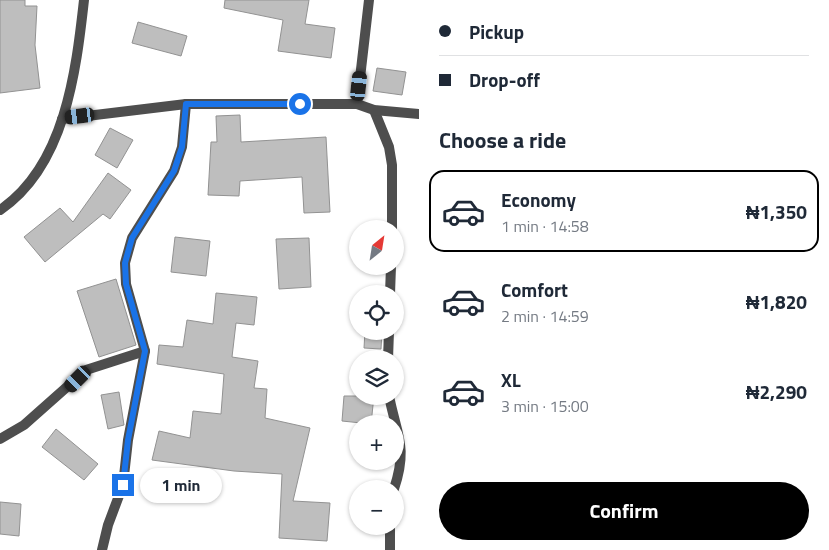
<!DOCTYPE html>
<meta charset="utf-8">
<style>
body{margin:0;font-family:"Titillium Web",sans-serif;background:#f2f2f3;color:#1f2937;height:100vh;display:flex;flex-direction:column;font-size:19px;white-space:nowrap}
*{box-sizing:border-box;margin:0}
p{font-size:16px;color:#747a83}
.icon{flex:none;width:28px;height:28px;fill:none;stroke:currentColor;stroke-width:2;stroke-linecap:round;stroke-linejoin:round}
.map{position:relative;flex:1;overflow:hidden}
.details{display:flex;flex-direction:column;background:#fff;width:410px}
.details>*{flex:none}
.top-card{display:grid;align-content:center;height:110px;padding:0 20px;background:#fff}
.needle{width:32px;rotate:30deg}
.tools{position:absolute;left:349px;top:220px;display:grid;gap:10px}
.tools a{display:grid;place-items:center;width:55px;height:55px;border-radius:50%;background:#fff;box-shadow:0 1px 4px #0004;font-size:25px}
.end{position:absolute;width:22px;height:22px;margin:-11px;border:6px solid #1a73e8;background:#fff;box-shadow:0 0 0 2px #fff}
.from{border-radius:50%}
.bubble{position:absolute;height:35px;border-radius:18px;background:#fff;box-shadow:0 1px 4px #0004;font-size:16px;font-weight:700;line-height:35px;text-align:center}
.car{position:absolute;width:15px;height:30px;margin:-15px -8px;border-radius:6px;box-shadow:0 0 4px 1px #0007;background:linear-gradient(#222 24%,#8ab4d8 0 40%,#222 0 76%,#8ab4d8 0 86%,#222 0)}
.top-card b{display:flex;align-items:center;gap:18px;height:48px;font-size:19px}
.top-card b+b{border-top:1px solid #e0e1e3}
.top-card i{width:12px;height:12px;background:#1f2937}
ul{padding:0;list-style:none}
li{display:flex;align-items:center;gap:15px;height:82px;margin:0 10px 8px;padding:0 10px;border:2px solid transparent;border-radius:15px}
li div{flex:1}
li b{display:block;font-size:19px}
li em{font-style:normal;font-weight:700}
li.selected{border-color:#000}
li>.icon{width:45px;height:45px;stroke-width:1.5}
h2{padding:0 20px;font-size:22px;line-height:60px}
.action{display:flex;gap:10px;margin-top:auto;padding:10px 20px}
.action a{flex:1;height:58px;border-radius:30px;background:#000;color:#fff;font-size:20px;font-weight:700;line-height:58px;text-align:center}
main{display:flex;flex:1;min-height:0}
.map>svg:first-child{display:block}
.building{fill:#bebebe;stroke:#929292}
.lines{fill:none;stroke-linecap:round;stroke-linejoin:round}
.street{stroke:#4e4e4e;stroke-width:10}
.route{stroke:#1a73e8;stroke-width:6}
</style>
<main>
<div class="map">
<svg width="419" height="550" viewBox="0 0 419 550">
<rect width="100%" height="100%" fill="#fff"/>
<g class="building">
<polygon points="0,0 25,0 25,6 37,6 35,45 40,88 0,93"/>
<polygon points="225,0 309,0 305,24 335,28 331,58 278,51 283,20 224,8"/>
<polygon points="138,22 187,36 181,56 132,43"/>
<polygon points="377,68 406,72 402,95 373,91"/>
<polygon points="240,115 241,142 326,137 330,212 304,213 302,177 240,181 239,196 208,195 211,142 217,142 216,116"/>
<polygon points="110,128 133,140 117,168 95,155"/>
<polygon points="108,173 131,190 110,219 103,214 45,262 24,237 60,208 73,222"/>
<polygon points="175,237 210,241 206,276 171,272"/>
<polygon points="309,238 311,287 279,289 276,239"/>
<polygon points="116,279 136,345 99,357 77,291"/>
<polygon points="216,293 257,297 254,325 236,323 232,357 258,361 254,388 267,389 265,418 310,428 293,501 330,503 327,541 279,538 282,474 234,471 152,460 159,431 190,438 193,411 221,414 224,374 157,364 159,345 183,347 187,320 213,324"/>
<polygon points="365,331 382,331 381,349 364,348"/>
<polygon points="119,392 124,425 108,429 101,395"/>
<polygon points="344,396 374,396 371,424 342,421"/>
<polygon points="56,429 98,464 84,480 42,447"/>
<polygon points="0,502 21,504 19,536 0,534"/>
</g>
<g class="lines">
<g class="street">
<polyline points="357,104 369,0"/>
<polyline points="374,110 389,147 392,165 392,229"/>
<polyline points="62,119 186,104 357,104 374,110 419,114"/>
<path d="M0,210c65,-44 76,-138 84,-210"/>
<polyline points="390,294 391,266"/>
<polyline points="388,359 389,331"/>
<path d="M389,396c8,40 19,51 5,93"/>
<polyline points="0,439 24,425 86,370 145,351"/>
<polyline points="102,550 108,525 123,485 128,440 145,351 126,284 125,263 132,238 174,171 182,147 186,104"/>
<polyline points="390,550 390,526"/>
</g>
</g>
<g class="lines">
<polyline class="route" points="123,485 128,440 145,351 126,284 125,263 132,238 174,171 182,147 186,104 300,104"/>
</g>
</svg>
<div class="tools">
<a><svg class="needle" viewBox="-14 -14 28 28"><path d="M0-13l5 13h-10z" fill="#e53935"/><path d="M0 13l5-13h-10z" fill="#747a83"/></svg></a>
<a><svg class="icon" aria-label="locate" viewBox="0 0 24 24"><circle cx="12" cy="12" r="6"/><path d="M12 2v4M12 18v4M2 12h4M18 12h4"/></svg></a>
<a><svg class="icon" aria-label="layers" viewBox="0 0 24 24"><path d="M12 4l9 5-9 5-9-5zM3 14l9 5 9-5"/></svg></a>
<a>+</a>
<a>−</a>
</div>
<i class="end from" style="left:300px;top:104px"></i>
<i class="end" style="left:123px;top:485px"></i>
<div class="bubble" style="left:140px;top:468px;width:82px">1 min</div>
<i class="car" style="left:359px;top:86px;rotate:6deg"></i>
<i class="car" style="left:80px;top:116px;rotate:263deg"></i>
<i class="car" style="left:78px;top:379px;rotate:225deg"></i>
</div>
<section class="details">
<div class="top-card">
<b><i class="from"></i>Pickup</b>
<b><i></i>Drop-off</b>
</div>
<h2>Choose a ride</h2>
<ul>
<li class="selected"><svg class="icon" aria-label="car" viewBox="0 0 24 24"><path d="M5 17H2v-5l4-1 3-4h7l3 4 3 1v5h-3M9 17h6M6 11h13"/><circle cx="7" cy="17" r="2"/><circle cx="17" cy="17" r="2"/></svg><div><b>Economy</b><p>1 min · 14:58</p></div><em>₦1,350</em></li>
<li><svg class="icon" aria-label="car" viewBox="0 0 24 24"><path d="M5 17H2v-5l4-1 3-4h7l3 4 3 1v5h-3M9 17h6M6 11h13"/><circle cx="7" cy="17" r="2"/><circle cx="17" cy="17" r="2"/></svg><div><b>Comfort</b><p>2 min · 14:59</p></div><em>₦1,820</em></li>
<li><svg class="icon" aria-label="car" viewBox="0 0 24 24"><path d="M5 17H2v-5l4-1 3-4h7l3 4 3 1v5h-3M9 17h6M6 11h13"/><circle cx="7" cy="17" r="2"/><circle cx="17" cy="17" r="2"/></svg><div><b>XL</b><p>3 min · 15:00</p></div><em>₦2,290</em></li>
</ul>
<div class="action"><a>Confirm</a></div>
</section>
</main>
